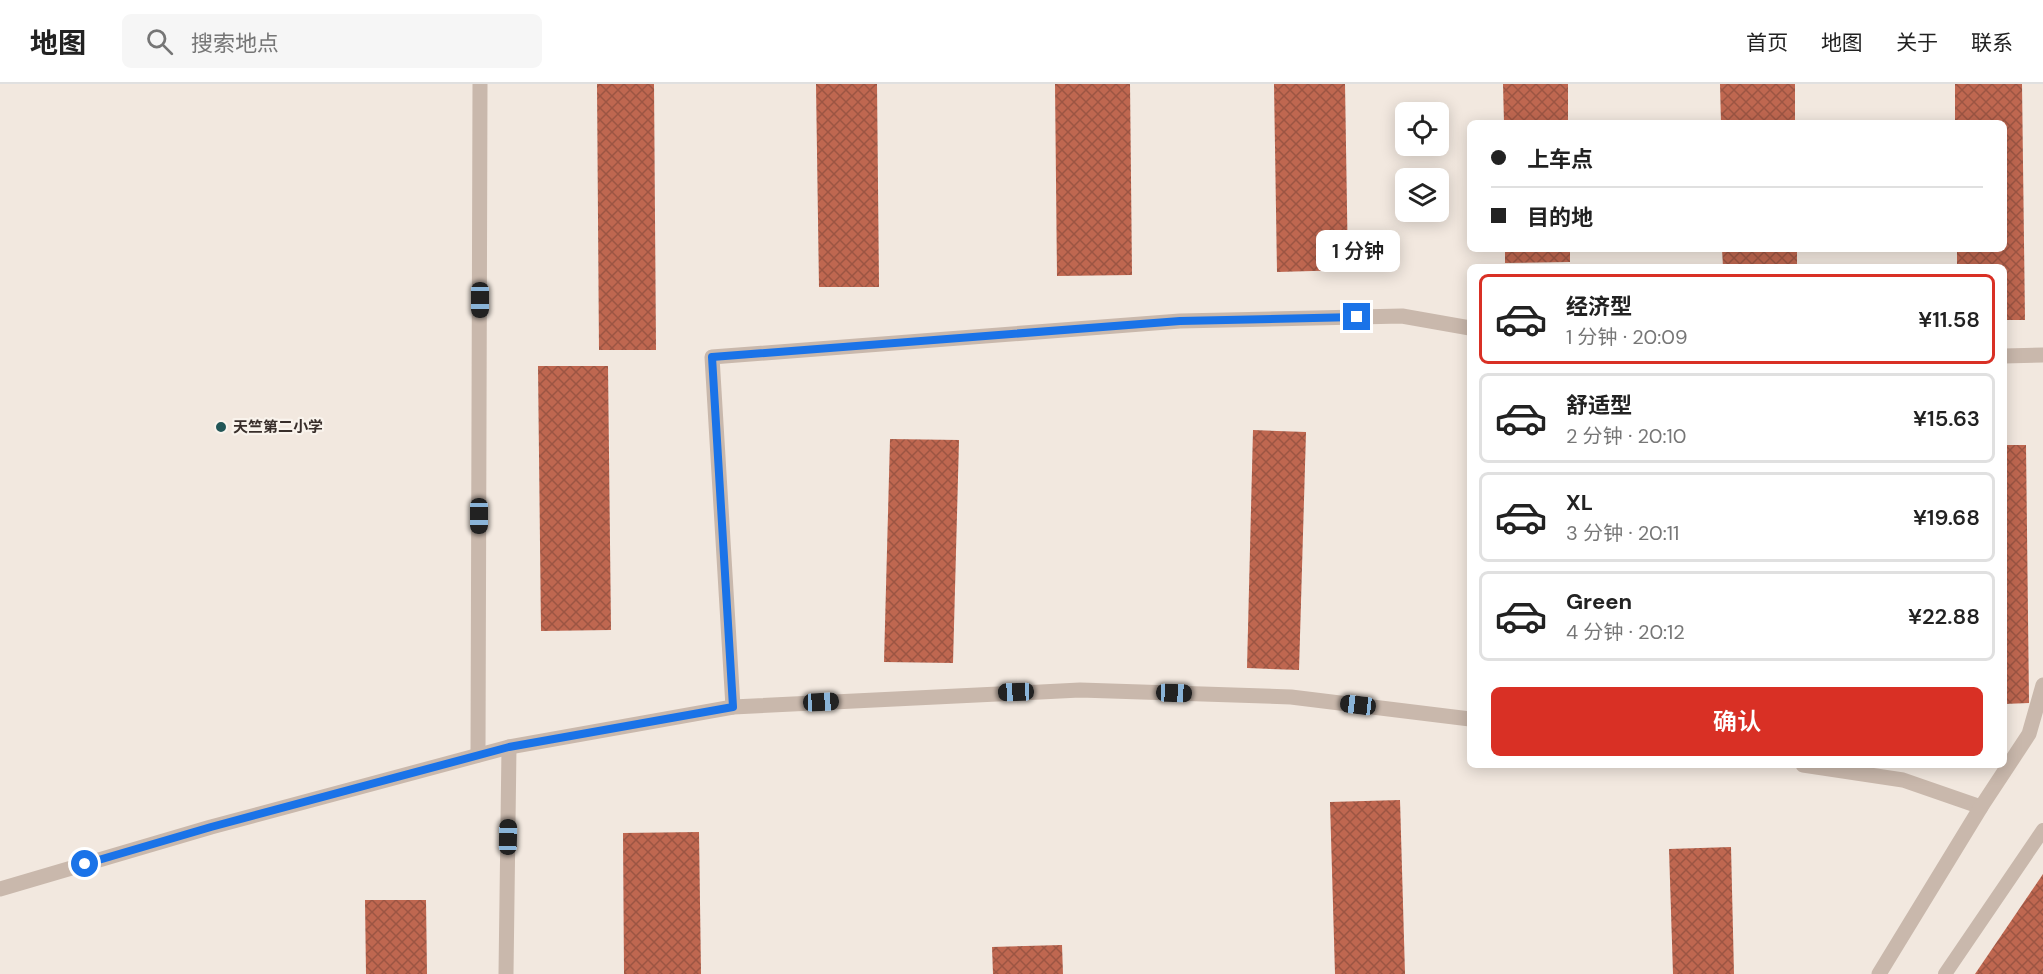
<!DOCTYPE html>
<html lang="zh">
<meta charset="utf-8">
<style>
body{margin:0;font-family:"DM Sans","Noto Sans SC",sans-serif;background:#f6f6f6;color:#222;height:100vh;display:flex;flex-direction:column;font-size:22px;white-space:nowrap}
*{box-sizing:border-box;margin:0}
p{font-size:20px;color:#767676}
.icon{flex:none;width:33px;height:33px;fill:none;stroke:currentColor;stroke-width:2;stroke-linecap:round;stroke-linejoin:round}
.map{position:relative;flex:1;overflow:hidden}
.side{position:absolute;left:1467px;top:180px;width:540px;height:504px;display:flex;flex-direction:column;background:#fff;border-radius:9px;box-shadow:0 3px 15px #0003}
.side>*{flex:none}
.guide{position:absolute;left:1467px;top:36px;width:540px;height:132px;border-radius:9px;box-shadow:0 3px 15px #0003;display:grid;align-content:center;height:132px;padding:0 24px;background:#fff}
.tools{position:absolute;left:1395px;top:18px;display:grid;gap:12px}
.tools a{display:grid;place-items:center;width:54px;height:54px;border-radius:9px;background:#fff;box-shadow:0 3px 15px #0003;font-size:30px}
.end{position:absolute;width:27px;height:27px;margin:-14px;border:8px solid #1a73e8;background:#fff;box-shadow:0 0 0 3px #fff}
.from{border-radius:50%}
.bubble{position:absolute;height:42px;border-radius:9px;background:#fff;box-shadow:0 3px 15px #0003;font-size:20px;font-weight:600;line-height:42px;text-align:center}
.car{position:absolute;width:18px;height:36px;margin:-18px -9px;border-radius:8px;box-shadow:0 0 4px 2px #0007;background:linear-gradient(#222 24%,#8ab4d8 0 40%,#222 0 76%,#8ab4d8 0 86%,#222 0)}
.guide b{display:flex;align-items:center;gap:21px;height:57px;font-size:22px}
.guide b+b{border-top:2px solid #e0e0e0}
.guide i{width:15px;height:15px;background:#222}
ul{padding:10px 0 0;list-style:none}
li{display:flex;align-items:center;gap:18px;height:90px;margin:0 12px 9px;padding:0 12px;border:3px solid #e0e0e0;border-radius:9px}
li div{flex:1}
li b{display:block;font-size:22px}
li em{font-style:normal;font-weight:600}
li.current{border-color:#d93025}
li>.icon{width:54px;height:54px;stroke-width:1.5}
.primary-button{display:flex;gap:12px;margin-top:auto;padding:12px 24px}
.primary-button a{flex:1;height:69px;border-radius:9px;background:#d93025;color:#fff;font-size:24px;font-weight:600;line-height:69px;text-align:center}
header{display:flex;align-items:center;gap:36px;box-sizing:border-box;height:84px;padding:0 30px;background:#fff;border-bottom:2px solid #e0e0e0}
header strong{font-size:28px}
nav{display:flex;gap:33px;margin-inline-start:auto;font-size:21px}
.search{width:420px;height:54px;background:#f6f6f6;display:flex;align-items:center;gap:15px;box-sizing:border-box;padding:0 21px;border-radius:9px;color:#767676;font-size:22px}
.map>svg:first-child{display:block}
.building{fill:url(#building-cross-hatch)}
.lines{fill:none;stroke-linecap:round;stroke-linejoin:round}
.service{stroke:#c9b8ac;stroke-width:14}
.minor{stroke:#c9b8ac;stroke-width:15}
.route{stroke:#1a73e8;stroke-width:8}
.poi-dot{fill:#225657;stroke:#f9f3ec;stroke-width:2}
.labels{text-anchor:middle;stroke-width:4.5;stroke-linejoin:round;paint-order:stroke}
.poi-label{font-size:15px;font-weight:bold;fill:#382e2a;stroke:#f9f3ec;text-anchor:start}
</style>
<header>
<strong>地图</strong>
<div class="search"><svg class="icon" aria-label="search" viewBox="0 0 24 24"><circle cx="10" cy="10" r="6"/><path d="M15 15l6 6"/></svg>搜索地点</div>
<nav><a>首页</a><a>地图</a><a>关于</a><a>联系</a></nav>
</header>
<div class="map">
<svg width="2043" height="890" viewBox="0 0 2043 890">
<defs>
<pattern id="building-cross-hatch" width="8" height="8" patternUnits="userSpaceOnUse" patternTransform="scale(1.5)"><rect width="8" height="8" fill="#bf6750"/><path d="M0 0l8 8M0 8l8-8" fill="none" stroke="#9c5543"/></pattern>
</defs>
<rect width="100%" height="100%" fill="#f2e8df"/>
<g class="building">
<polygon points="597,0 654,0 656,266 599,266"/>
<polygon points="816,0 877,0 879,203 819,203"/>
<polygon points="1055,0 1130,0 1132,191 1057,192"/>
<polygon points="1274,0 1345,0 1348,186 1277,188"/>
<polygon points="1503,0 1568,0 1568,39 1504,39"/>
<polygon points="1720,0 1795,0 1795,39 1721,39"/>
<polygon points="1955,0 2022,0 2025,236 2004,236 2004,183 1957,183 1957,165 2004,165 2004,39 1955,39"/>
<polygon points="1505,165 1570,165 1570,178 1505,179"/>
<polygon points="1722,165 1797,165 1797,183 1723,183"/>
<polygon points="538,282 608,282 611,546 541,547"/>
<polygon points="1253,346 1306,348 1299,586 1247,584"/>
<polygon points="890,355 959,356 953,579 884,578"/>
<polygon points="2004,361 2026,361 2029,619 2004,620"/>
<polygon points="1400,716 1405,890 1335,890 1330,718"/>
<polygon points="699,748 701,890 624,890 623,749"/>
<polygon points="1731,763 1734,890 1673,890 1669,765"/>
<polygon points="2043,790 2043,890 1975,890"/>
<polygon points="365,816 426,816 427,890 366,890"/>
<polygon points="1062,861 1063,890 993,890 992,863"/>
</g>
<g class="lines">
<polyline class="service" points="1945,890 2043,746"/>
<g class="minor">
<polyline points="2004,272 2043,271"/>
<polyline points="733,623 712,273 1180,237 1402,232 1470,244"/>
<polyline points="478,671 480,0"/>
<polyline points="1803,681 1903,696 1981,723"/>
<polyline points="0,805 211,743 509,663 733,623 1080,606 1291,613 1470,635"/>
<polyline points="506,890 509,663"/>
<polyline points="1879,890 1981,723 2029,650 2043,601"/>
</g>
</g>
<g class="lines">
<polyline class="route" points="85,780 211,743 509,663 733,623 712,273 1180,237 1357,233"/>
</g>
<circle class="poi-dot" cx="221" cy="343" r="6"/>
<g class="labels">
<g class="poi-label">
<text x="233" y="348">天竺第二小学</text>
</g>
</g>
</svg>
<div class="tools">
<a><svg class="icon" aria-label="locate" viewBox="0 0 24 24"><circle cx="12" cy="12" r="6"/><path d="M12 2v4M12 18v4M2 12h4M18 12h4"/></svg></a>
<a><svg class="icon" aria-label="layers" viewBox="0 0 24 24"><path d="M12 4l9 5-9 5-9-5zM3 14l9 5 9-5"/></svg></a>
</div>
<i class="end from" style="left:85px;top:780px"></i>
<i class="end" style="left:1357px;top:233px"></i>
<div class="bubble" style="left:1316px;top:146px;width:84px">1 分钟</div>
<i class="car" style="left:480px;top:216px;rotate:180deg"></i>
<i class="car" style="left:479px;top:432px;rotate:180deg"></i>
<i class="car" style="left:1016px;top:608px;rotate:268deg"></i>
<i class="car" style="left:1174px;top:609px;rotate:92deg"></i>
<i class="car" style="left:821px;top:618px;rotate:87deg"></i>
<i class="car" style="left:1358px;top:621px;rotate:277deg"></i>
<i class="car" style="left:508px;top:753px;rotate:1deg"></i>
<div class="guide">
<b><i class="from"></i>上车点</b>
<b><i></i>目的地</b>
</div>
<section class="side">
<ul>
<li class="current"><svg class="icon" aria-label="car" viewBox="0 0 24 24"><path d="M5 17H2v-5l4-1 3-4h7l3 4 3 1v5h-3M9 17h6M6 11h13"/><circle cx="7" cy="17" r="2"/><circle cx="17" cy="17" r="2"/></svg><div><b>经济型</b><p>1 分钟 · 20:09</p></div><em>¥11.58</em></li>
<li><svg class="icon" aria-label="car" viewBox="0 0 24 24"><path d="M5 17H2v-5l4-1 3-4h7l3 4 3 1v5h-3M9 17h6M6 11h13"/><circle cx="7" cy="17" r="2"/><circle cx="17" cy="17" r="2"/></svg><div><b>舒适型</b><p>2 分钟 · 20:10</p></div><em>¥15.63</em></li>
<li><svg class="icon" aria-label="car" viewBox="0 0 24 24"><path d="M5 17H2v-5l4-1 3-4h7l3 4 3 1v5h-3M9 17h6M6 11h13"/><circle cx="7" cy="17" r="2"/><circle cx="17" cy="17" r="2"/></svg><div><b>XL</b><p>3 分钟 · 20:11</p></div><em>¥19.68</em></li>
<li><svg class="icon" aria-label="car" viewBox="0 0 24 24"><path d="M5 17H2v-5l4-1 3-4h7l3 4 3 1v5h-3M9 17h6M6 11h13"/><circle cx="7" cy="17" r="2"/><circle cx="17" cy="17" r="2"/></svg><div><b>Green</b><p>4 分钟 · 20:12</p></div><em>¥22.88</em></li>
</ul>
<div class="primary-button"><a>确认</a></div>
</section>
</div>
